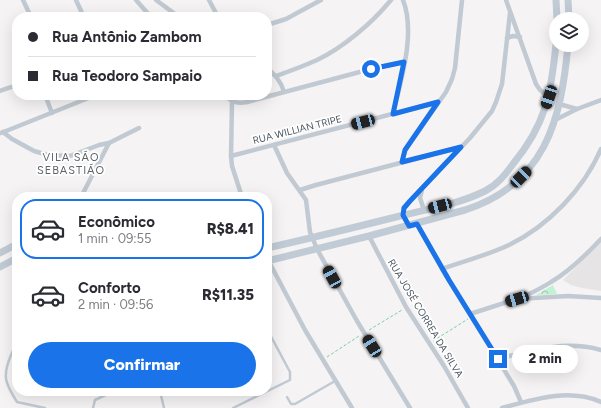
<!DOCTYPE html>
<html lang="pt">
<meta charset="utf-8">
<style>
body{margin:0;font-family:Figtree,sans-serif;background:#f2f2f3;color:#2b2b33;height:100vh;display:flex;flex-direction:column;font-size:15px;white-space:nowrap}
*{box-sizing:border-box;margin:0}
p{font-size:13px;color:#7c7c81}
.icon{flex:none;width:22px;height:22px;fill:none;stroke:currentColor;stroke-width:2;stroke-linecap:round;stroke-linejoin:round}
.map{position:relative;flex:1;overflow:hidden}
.drawer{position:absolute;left:12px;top:192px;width:260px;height:204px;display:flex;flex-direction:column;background:#fff;border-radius:16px;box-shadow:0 4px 16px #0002}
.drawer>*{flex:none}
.banner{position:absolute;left:12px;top:12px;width:260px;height:88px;border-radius:16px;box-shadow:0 4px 16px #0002;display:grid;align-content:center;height:88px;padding:0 16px;background:#fff}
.buttons{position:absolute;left:549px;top:12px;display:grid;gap:8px}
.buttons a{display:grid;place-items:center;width:40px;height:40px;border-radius:50%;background:#fff;box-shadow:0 4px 16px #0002;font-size:20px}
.end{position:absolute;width:18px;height:18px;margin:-9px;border:5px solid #1a73e8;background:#fff;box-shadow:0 0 0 2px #fff}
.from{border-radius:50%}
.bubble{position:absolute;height:28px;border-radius:14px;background:#fff;box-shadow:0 4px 16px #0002;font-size:13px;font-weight:800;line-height:28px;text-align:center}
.car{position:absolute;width:12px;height:24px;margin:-12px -6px;border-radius:5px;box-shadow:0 0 3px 1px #0007;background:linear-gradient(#222 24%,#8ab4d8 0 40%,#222 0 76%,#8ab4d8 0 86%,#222 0)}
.banner b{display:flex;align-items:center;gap:14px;height:38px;font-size:15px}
.banner b+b{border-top:1px solid #e1e1e2}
.banner i{width:10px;height:10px;background:#2b2b33}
ul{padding:7px 0 0;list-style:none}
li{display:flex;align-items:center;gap:12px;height:60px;margin:0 8px 6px;padding:0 8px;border:2px solid transparent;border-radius:16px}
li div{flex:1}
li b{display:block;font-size:15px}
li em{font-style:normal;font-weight:800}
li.current{border-color:#1a73e8}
li>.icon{width:36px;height:36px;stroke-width:1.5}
.cta{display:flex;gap:8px;margin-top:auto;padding:8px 16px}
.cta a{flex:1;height:46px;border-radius:24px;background:#1a73e8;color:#fff;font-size:16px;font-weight:800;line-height:46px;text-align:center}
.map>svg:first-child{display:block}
.education{fill:#e6e4e5}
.park{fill:url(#park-crowns)}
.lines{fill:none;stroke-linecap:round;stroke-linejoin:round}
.path{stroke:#7ad0a6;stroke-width:1;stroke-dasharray:3 2;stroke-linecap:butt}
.service{stroke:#c1cad2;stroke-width:2.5}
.minor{stroke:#c1cad2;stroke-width:4.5}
.secondary{stroke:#c1cbd6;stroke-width:7}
.route{stroke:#1a73e8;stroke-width:5}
.labels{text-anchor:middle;stroke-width:3.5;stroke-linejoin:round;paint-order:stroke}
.street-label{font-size:10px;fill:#4a5661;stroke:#fff}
.neighbourhood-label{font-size:11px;letter-spacing:1px;fill:#5f6368;stroke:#fff}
</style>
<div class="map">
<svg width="601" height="408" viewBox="0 0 601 408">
<defs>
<pattern id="park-crowns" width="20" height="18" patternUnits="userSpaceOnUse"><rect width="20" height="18" fill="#c3f1d5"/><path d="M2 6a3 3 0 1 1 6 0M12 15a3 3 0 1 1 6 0" fill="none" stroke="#a0c6b0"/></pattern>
</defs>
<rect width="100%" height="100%" fill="#f5f3f3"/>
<polygon class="education" points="601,242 601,291 582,288 571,285 563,280"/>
<polygon class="park" points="553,285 557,294 536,295"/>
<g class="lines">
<g class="path">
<polyline points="369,330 402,310"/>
<polyline points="433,341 468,319"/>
<polyline points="327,357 359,336"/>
</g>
<g class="service">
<path d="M17,340c-3,5 -3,10 -6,15 -9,21 -6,28 6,47l28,6"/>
<polyline points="160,391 164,408"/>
<polyline points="287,397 291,404 295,404 335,381"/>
<polyline points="93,408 95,400 114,391"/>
<polyline points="233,408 290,380 290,372 267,329"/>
</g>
<g class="minor">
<polyline points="23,0 31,17"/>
<polyline points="76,0 82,13"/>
<polyline points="136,0 151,17"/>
<polyline points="156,0 179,17"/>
<polyline points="209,0 218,17"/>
<polyline points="506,0 536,84 540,90 549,97"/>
<polyline points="267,25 286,19 321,0"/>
<polyline points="507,38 513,36 520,37"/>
<path d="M267,68c8,7 14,13 17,24"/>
<path d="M276,76c14,-5 28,-10 41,-16 27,-13 55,-37 74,-60"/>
<polyline points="0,91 17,85"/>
<polyline points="45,95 52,113"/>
<path d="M224,95c8,7 13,9 23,7l124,-33 33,-7"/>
<polyline points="232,102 231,156 232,166 242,197"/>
<polyline points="559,104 577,109"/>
<path d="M393,114c8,-34 23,-81 10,-114"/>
<polyline points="555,120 577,109 601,100"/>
<polyline points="3,132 12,139 34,151 48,155 70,156 99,145 109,143 139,128"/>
<polyline points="1,133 96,95"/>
<polyline points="274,145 287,173 306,200 310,232 317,249 357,321 410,408"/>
<polyline points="231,156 438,102"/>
<polyline points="402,162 405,150 446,92 452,79 455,68 462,0"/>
<polyline points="300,190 316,185 461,147"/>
<polyline points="422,190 420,198 424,210"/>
<polyline points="81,197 109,143"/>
<polyline points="403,215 404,208 410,201 470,138 492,111 496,102 502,84 510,13"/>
<polyline points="417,224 442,269 514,386 521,402"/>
<polyline points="369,236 406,307 444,366 468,408"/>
<polyline points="267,258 305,330 352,408"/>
<path d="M442,269c22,-8 46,-14 67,-24 39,-19 75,-56 92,-96"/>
<path d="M521,298c10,-5 21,-10 30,-16 19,-11 35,-27 50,-43"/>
<polyline points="470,314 517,299 568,296 601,298"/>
<path d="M498,359c35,-9 67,-19 103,-9"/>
<path d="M502,408c33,-9 67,-20 99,-6"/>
</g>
<g class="secondary">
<polyline points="556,0 557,19"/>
<polyline points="568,0 569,19"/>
<path d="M267,248c45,-10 89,-21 133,-32 28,-7 59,-12 85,-25 12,-6 20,-16 28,-27 33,-40 38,-70 43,-120"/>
<polyline points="0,253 17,244"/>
<path d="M267,261l102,-25 96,-26c80,-26 96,-89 103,-165"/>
<polyline points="0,267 17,258"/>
</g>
</g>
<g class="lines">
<polyline class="route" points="371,69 404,62 393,114 438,102 405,150 402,162 461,147 410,201 404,208 403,215 409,226 417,224 449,280 498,359"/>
</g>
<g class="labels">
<g class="street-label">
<text transform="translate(297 129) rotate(-14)" y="4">RUA WILLIAN TRIPE</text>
<text transform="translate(426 318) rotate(59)" y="4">RUA JOSÉ CORREA DA SILVA</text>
</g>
<g class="neighbourhood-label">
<text x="71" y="161">VILA SÃO<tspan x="71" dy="13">SEBASTIÃO</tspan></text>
</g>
</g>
</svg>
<div class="buttons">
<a><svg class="icon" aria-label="layers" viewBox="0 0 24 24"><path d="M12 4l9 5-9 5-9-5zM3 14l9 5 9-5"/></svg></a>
</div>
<i class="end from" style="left:371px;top:69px"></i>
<i class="end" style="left:498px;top:359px"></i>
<div class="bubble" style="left:512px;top:345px;width:66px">2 min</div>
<i class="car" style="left:549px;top:97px;rotate:199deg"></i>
<i class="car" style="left:363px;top:122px;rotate:255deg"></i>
<i class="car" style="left:521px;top:177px;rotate:45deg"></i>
<i class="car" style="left:440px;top:206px;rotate:255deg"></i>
<i class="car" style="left:332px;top:277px;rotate:331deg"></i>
<i class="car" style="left:517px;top:299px;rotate:254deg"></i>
<i class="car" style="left:372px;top:346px;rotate:328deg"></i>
<div class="banner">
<b><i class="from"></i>Rua Antônio Zambom</b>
<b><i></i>Rua Teodoro Sampaio</b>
</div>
<section class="drawer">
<ul>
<li class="current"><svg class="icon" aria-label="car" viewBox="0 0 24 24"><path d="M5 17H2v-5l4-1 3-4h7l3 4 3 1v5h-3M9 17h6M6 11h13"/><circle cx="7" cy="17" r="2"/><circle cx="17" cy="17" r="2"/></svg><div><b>Econômico</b><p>1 min · 09:55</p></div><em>R$8.41</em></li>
<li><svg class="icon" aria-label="car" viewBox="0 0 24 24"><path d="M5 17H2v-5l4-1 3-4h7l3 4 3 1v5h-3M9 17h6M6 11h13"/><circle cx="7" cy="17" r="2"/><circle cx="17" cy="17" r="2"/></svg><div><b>Conforto</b><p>2 min · 09:56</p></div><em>R$11.35</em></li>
</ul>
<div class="cta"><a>Confirmar</a></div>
</section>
</div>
